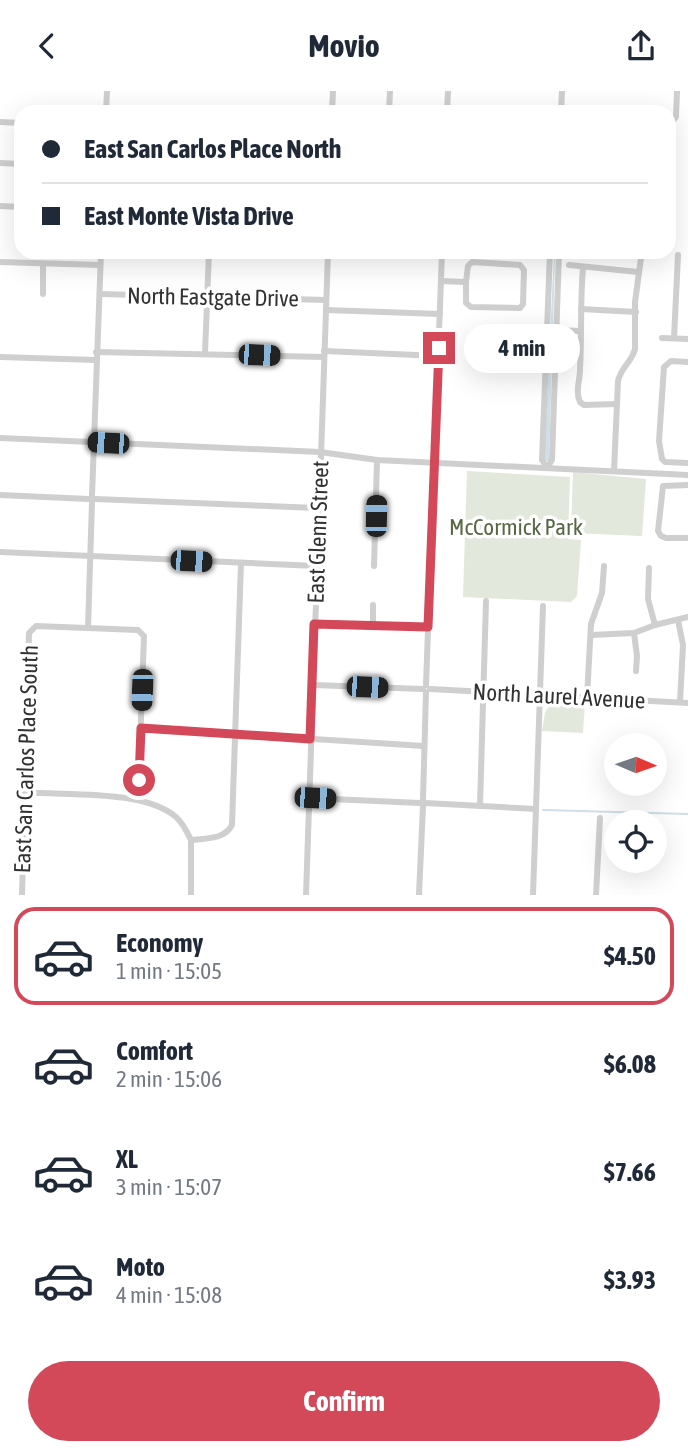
<!DOCTYPE html>
<meta charset="utf-8">
<style>
body{margin:0;font-family:"Asap Condensed",sans-serif;background:#f2f2f3;color:#1f2937;height:100vh;display:flex;flex-direction:column;font-size:26px;white-space:nowrap}
*{box-sizing:border-box;margin:0}
p{font-size:23px;color:#747a83}
.icon{flex:none;width:38px;height:38px;fill:none;stroke:currentColor;stroke-width:2;stroke-linecap:round;stroke-linejoin:round}
.map{position:relative;height:804px;overflow:hidden}
.details{display:flex;flex-direction:column;background:#fff;flex:1}
.details>*{flex:none}
.banner{position:absolute;left:14px;top:14px;width:662px;height:154px;border-radius:21px;box-shadow:0 7px 28px #0002;display:grid;align-content:center;height:154px;padding:0 28px;background:#fff}
.needle{width:46px;rotate:92deg}
.tools{position:absolute;left:604px;top:642px;display:grid;gap:14px}
.tools a{display:grid;place-items:center;width:63px;height:63px;border-radius:50%;background:#fff;box-shadow:0 7px 28px #0002;font-size:35px}
.end{position:absolute;width:32px;height:32px;margin:-16px;border:9px solid #d3495a;background:#fff;box-shadow:0 0 0 4px #fff}
.from{border-radius:50%}
.bubble{position:absolute;height:49px;border-radius:24px;background:#fff;box-shadow:0 7px 28px #0002;font-size:23px;font-weight:700;line-height:49px;text-align:center}
.car{position:absolute;width:21px;height:42px;margin:-21px -10px;border-radius:9px;box-shadow:0 0 5px 2px #0007;background:linear-gradient(#222 24%,#8ab4d8 0 40%,#222 0 76%,#8ab4d8 0 86%,#222 0)}
.banner b{display:flex;align-items:center;gap:24px;height:66px;font-size:26px}
.banner b+b{border-top:2px solid #e0e1e3}
.banner i{width:18px;height:18px;background:#1f2937}
ul{padding:12px 0 0;list-style:none}
li{display:flex;align-items:center;gap:21px;height:98px;margin:0 14px 10px;padding:0 14px;border:4px solid transparent;border-radius:21px}
li div{flex:1}
li b{display:block;font-size:26px}
li em{font-style:normal;font-weight:700}
li.current{border-color:#d3495a}
li>.icon{width:63px;height:63px;stroke-width:1.5}
.primary-button{display:flex;gap:14px;margin-top:auto;padding:14px 28px}
.primary-button a{flex:1;height:80px;border-radius:42px;background:#d3495a;color:#fff;font-size:28px;font-weight:700;line-height:80px;text-align:center}
header{display:flex;justify-content:space-between;align-items:center;height:91px;padding:0 28px;background:#fff;font-size:32px;font-weight:700}
.map>svg:first-child{display:block}
.green{fill:#e2e8dc}
.water{fill:#cddfe8}
.lines{fill:none;stroke-linecap:round;stroke-linejoin:round}
.stream{stroke:#cddfe8;stroke-width:2}
.minor{stroke:#cfcfcf;stroke-width:6}
.route{stroke:#d3495a;stroke-width:9}
.labels{text-anchor:middle;stroke-width:7;stroke-linejoin:round;paint-order:stroke}
.street-label{font-size:23px;fill:#323232;stroke:#fff}
.park-label{font-size:23px;fill:#576943;stroke:#fff}
</style>
<header><svg class="icon" aria-label="back" viewBox="0 0 24 24"><path d="M15 5l-7 7 7 7"/></svg>Movio<svg class="icon" aria-label="share" viewBox="0 0 24 24"><path d="M12 15V3M7 8l5-5 5 5M5 13v7h14v-7"/></svg></header>
<div class="map">
<svg width="688" height="804" viewBox="0 0 688 804">
<rect width="100%" height="100%" fill="#fff"/>
<g class="green">
<polygon points="467,380 570,386 568,448 581,449 577,505 571,511 463,506"/>
<polygon points="573,381 646,388 642,445 571,442"/>
<polygon points="559,609 585,611 583,642 542,640 545,622 551,611"/>
</g>
<polygon class="water" points="554,161 561,161 555,169 549,370 544,370"/>
<g class="lines">
<polyline class="stream" points="543,719 688,723"/>
<g class="minor">
<polyline points="106,21 107,0"/>
<polyline points="332,21 333,0"/>
<polyline points="389,21 390,0"/>
<polyline points="447,21 448,0"/>
<polyline points="561,21 562,0"/>
<polyline points="0,31 21,32"/>
<polyline points="668,36 676,26 677,0"/>
<polyline points="0,72 21,73"/>
<polyline points="0,115 21,116"/>
<polyline points="668,151 672,63 670,55"/>
<polyline points="407,161 442,163"/>
<polyline points="0,171 100,174"/>
<polyline points="569,174 638,181"/>
<path d="M583,177c-3,34 -1,67 -3,101 0,12 -5,22 0,33l4,3 33,-1"/>
<polyline points="441,190 466,191 466,212 471,216 520,217 523,213 524,179 520,174 472,171 468,175 466,191"/>
<polyline points="43,203 43,173"/>
<polyline points="100,203 326,209"/>
<polyline points="581,218 636,221"/>
<polyline points="326,219 440,223"/>
<polyline points="557,239 579,240"/>
<polyline points="662,247 688,248"/>
<polyline points="674,247 678,164"/>
<polyline points="324,260 439,265"/>
<polyline points="96,261 324,266"/>
<polyline points="205,262 209,161"/>
<polyline points="0,266 96,269"/>
<polyline points="688,271 671,270 664,276 659,350 662,368 665,371 688,372"/>
<polyline points="0,347 320,361 377,369 688,384"/>
<polyline points="547,377 552,369 559,161"/>
<polyline points="547,377 542,369 550,161"/>
<path d="M614,380l4,-90c3,-14 14,-19 17,-32v-47l6,-44"/>
<polyline points="688,394 663,395 658,440 661,445 666,447 688,447"/>
<polyline points="0,404 89,408"/>
<polyline points="92,405 101,161"/>
<polyline points="95,408 318,417"/>
<polyline points="0,461 316,475"/>
<polyline points="374,475 377,369"/>
<polyline points="649,477 648,508 655,534"/>
<polyline points="678,529 683,554 680,611"/>
<polyline points="314,533 428,536"/>
<polyline points="373,534 373,514"/>
<polyline points="88,537 92,411"/>
<polyline points="634,542 637,565 636,580"/>
<polyline points="591,544 634,542 655,534 688,526"/>
<polyline points="313,594 423,598"/>
<polyline points="426,594 442,161"/>
<polyline points="430,598 688,612"/>
<polyline points="587,606 591,533 602,502 604,475"/>
<polyline points="141,637 424,655"/>
<path d="M25,701c41,4 118,-3 151,25 7,6 11,15 15,23 15,-2 33,0 41,-15l9,-262"/>
<polyline points="309,707 420,712"/>
<polyline points="423,709 426,601"/>
<polyline points="425,712 536,718"/>
<polyline points="480,715 486,510"/>
<polyline points="191,749 191,804"/>
<polyline points="22,804 29,542 36,535 138,539 144,545 138,709"/>
<polyline points="306,804 328,161"/>
<polyline points="419,804 423,715"/>
<polyline points="533,804 543,515"/>
<polyline points="596,804 600,727"/>
</g>
</g>
<g class="lines">
<polyline class="route" points="139,689 141,637 310,648 314,533 428,536 439,257"/>
</g>
<g class="labels">
<g class="street-label">
<text transform="translate(213 206) rotate(1)" y="8">North Eastgate Drive</text>
<text transform="translate(318 441) rotate(-88)" y="8">East Glenn Street</text>
<text transform="translate(559 605) rotate(3)" y="8">North Laurel Avenue</text>
<text transform="translate(26 668) rotate(-88)" y="8">East San Carlos Place South</text>
</g>
<g class="park-label">
<text x="516" y="444">McCormick Park</text>
</g>
</g>
</svg>
<div class="tools">
<a><svg class="needle" viewBox="-14 -14 28 28"><path d="M0-13l5 13h-10z" fill="#e53935"/><path d="M0 13l5-13h-10z" fill="#747a83"/></svg></a>
<a><svg class="icon" aria-label="locate" viewBox="0 0 24 24"><circle cx="12" cy="12" r="6"/><path d="M12 2v4M12 18v4M2 12h4M18 12h4"/></svg></a>
</div>
<i class="end from" style="left:139px;top:689px"></i>
<i class="end" style="left:439px;top:257px"></i>
<div class="bubble" style="left:464px;top:233px;width:116px">4 min</div>
<i class="car" style="left:259px;top:264px;rotate:92deg"></i>
<i class="car" style="left:108px;top:352px;rotate:273deg"></i>
<i class="car" style="left:376px;top:425px;rotate:1deg"></i>
<i class="car" style="left:191px;top:470px;rotate:93deg"></i>
<i class="car" style="left:367px;top:596px;rotate:92deg"></i>
<i class="car" style="left:142px;top:599px;rotate:182deg"></i>
<i class="car" style="left:315px;top:707px;rotate:93deg"></i>
<div class="banner">
<b><i class="from"></i>East San Carlos Place North</b>
<b><i></i>East Monte Vista Drive</b>
</div>
</div>
<section class="details">
<ul>
<li class="current"><svg class="icon" aria-label="car" viewBox="0 0 24 24"><path d="M5 17H2v-5l4-1 3-4h7l3 4 3 1v5h-3M9 17h6M6 11h13"/><circle cx="7" cy="17" r="2"/><circle cx="17" cy="17" r="2"/></svg><div><b>Economy</b><p>1 min · 15:05</p></div><em>$4.50</em></li>
<li><svg class="icon" aria-label="car" viewBox="0 0 24 24"><path d="M5 17H2v-5l4-1 3-4h7l3 4 3 1v5h-3M9 17h6M6 11h13"/><circle cx="7" cy="17" r="2"/><circle cx="17" cy="17" r="2"/></svg><div><b>Comfort</b><p>2 min · 15:06</p></div><em>$6.08</em></li>
<li><svg class="icon" aria-label="car" viewBox="0 0 24 24"><path d="M5 17H2v-5l4-1 3-4h7l3 4 3 1v5h-3M9 17h6M6 11h13"/><circle cx="7" cy="17" r="2"/><circle cx="17" cy="17" r="2"/></svg><div><b>XL</b><p>3 min · 15:07</p></div><em>$7.66</em></li>
<li><svg class="icon" aria-label="car" viewBox="0 0 24 24"><path d="M5 17H2v-5l4-1 3-4h7l3 4 3 1v5h-3M9 17h6M6 11h13"/><circle cx="7" cy="17" r="2"/><circle cx="17" cy="17" r="2"/></svg><div><b>Moto</b><p>4 min · 15:08</p></div><em>$3.93</em></li>
</ul>
<div class="primary-button"><a>Confirm</a></div>
</section>
